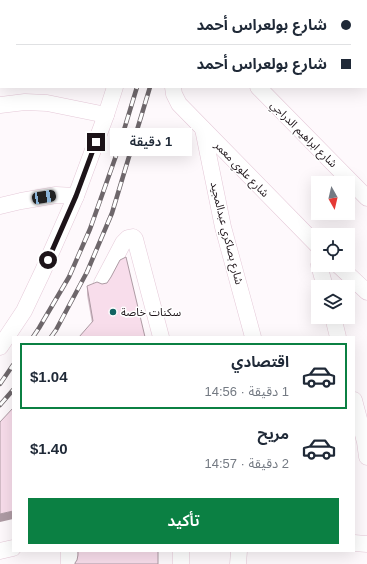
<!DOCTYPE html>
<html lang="ar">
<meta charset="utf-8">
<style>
body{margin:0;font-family:Arial,"Noto Sans Arabic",sans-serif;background:#f6f6f7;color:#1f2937;direction:rtl;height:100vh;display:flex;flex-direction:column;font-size:15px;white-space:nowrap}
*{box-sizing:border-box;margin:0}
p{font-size:13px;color:#747a83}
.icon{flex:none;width:22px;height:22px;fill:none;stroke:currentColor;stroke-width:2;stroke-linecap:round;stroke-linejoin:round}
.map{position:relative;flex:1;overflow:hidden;direction:ltr}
.sheet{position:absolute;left:12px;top:336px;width:343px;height:216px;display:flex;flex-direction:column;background:#fff;border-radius:0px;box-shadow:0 4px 16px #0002;direction:rtl}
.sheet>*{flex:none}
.guide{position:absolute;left:0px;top:0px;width:367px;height:88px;box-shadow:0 4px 16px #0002;direction:rtl;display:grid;align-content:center;height:88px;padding:0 16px;background:#fff}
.needle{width:26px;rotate:172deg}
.controls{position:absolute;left:311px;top:176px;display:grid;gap:8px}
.controls a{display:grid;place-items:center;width:44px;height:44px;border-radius:0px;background:#fff;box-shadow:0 4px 16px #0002;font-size:20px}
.end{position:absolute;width:18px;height:18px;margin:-9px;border:5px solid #1d1419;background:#fff;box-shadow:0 0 0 2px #fff}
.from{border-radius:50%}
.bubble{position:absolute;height:28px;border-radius:0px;background:#fff;box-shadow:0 4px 16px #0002;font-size:13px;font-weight:600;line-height:28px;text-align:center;direction:rtl}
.car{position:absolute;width:12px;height:24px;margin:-12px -6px;border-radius:5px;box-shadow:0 0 3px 1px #0007;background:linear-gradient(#222 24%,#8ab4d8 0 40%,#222 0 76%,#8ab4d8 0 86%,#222 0)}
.guide b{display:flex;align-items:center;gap:14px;height:38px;font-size:15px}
.guide b+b{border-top:1px solid #e0e1e3}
.guide i{width:10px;height:10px;background:#1f2937}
ul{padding:7px 0 0;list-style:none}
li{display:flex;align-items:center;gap:12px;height:66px;margin:0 8px 6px;padding:0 8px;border:2px solid transparent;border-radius:0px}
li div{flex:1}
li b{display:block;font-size:15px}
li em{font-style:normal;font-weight:600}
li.active{border-color:#0b8043}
li>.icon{width:36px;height:36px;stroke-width:1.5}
.action{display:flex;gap:8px;margin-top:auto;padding:8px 16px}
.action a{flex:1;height:46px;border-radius:0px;background:#0b8043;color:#fff;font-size:16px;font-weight:600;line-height:46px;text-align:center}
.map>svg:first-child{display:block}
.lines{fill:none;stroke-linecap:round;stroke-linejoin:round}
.minor-casing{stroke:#e5c9d8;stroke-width:17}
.minor{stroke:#fff;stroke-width:16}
.rail-casing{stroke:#6e676b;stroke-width:4.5}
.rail{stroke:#fff;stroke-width:3;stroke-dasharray:9;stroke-linecap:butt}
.wall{fill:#d5beca}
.shaded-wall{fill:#ae9ba4}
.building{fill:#f8ddeb;stroke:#ae9ba4}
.route{stroke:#1d1419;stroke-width:5}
.poi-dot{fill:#126362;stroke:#fff;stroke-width:1.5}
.labels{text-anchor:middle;stroke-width:3;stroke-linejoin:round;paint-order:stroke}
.street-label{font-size:11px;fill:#1d1419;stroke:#fff}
.poi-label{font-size:11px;fill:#1d1419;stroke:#fff;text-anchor:start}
</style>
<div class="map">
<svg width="367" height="564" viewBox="0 0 367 564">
<rect width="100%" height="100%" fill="#fef9fc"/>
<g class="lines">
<g class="minor-casing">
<g id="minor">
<polyline points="312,0 313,1"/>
<polyline points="144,1 144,0"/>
<polyline points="194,1 194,0"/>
<polyline points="0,35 1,35"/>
<polyline points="366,57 367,58"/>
<polyline points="173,87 174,94 179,104 318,246"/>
<polyline points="258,87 367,198"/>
<polyline points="0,105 25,102 47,103 106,115"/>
<polyline points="203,129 223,227 253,337"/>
<polyline points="0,206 21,201 56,195 76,196"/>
<polyline points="319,265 325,287"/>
<polyline points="338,265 367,292"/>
<polyline points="102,283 123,243 128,238 133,237 135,239 161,337"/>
<polyline points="333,317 338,337"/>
<polyline points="0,347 24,311 42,273 76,196 106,115 115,87"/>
<polyline points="354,400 365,442 367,457"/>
<polyline points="354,543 367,544"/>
<polyline points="0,551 13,548"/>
<polyline points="69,551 69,564"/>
<polyline points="181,564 181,551"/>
<polyline points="238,564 239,551"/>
</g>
</g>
<use href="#minor" class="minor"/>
<g class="rail-casing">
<g id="rail">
<polyline points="162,1 163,0"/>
<polyline points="176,1 176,0"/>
<polyline points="33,337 39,328 69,277 90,229 117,153 137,87"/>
<polyline points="51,337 56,330 87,272 112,213 150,87"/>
<polyline points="0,384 13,365"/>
<polyline points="0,405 13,390"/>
</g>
</g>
<use href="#rail" class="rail"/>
</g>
<polygon class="wall" points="87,286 145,337 92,323 87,295"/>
<polygon class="shaded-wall" points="13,511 13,519 0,522 0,514"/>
<g class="building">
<polygon points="126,257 145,337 79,337 93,321 87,286 97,282 102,284 107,283 111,277 120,260"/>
<polygon points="13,408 13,511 0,514 0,422"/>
<polygon points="78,551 158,551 158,564 75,564 75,563 77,560 78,555"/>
</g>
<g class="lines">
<polyline class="route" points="48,260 76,196 96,142"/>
</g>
<circle class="poi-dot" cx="113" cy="312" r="4"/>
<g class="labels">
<g class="street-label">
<text transform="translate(304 134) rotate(45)" y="4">شارع ابراهيم الدراجي</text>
<text transform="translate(242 169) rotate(46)" y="4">شارع علوي معمر</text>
<text transform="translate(227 233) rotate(76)" y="4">شارع بصاكري عبدالمجيد</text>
</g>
<g class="poi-label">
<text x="121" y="316">سكنات خاصة</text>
</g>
</g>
</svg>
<div class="controls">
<a><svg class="needle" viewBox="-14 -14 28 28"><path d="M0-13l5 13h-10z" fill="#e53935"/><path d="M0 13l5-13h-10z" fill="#747a83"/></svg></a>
<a><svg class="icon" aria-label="locate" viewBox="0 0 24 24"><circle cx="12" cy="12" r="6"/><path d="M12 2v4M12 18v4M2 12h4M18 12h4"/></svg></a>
<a><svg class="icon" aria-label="layers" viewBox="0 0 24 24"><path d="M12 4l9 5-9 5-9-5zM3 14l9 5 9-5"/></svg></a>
</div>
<i class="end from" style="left:48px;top:260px"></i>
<i class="end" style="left:96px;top:142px"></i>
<div class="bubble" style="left:110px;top:128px;width:82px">1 دقيقة</div>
<i class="car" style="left:44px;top:197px;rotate:81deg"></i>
<div class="guide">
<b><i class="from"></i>شارع بولعراس أحمد</b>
<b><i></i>شارع بولعراس أحمد</b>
</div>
<section class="sheet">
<ul>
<li class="active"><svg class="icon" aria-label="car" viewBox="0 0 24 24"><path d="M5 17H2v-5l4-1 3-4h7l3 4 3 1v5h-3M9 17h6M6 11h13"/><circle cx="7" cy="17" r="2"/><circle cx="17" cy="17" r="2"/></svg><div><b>اقتصادي</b><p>1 دقيقة · 14:56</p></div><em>$1.04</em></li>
<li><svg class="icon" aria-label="car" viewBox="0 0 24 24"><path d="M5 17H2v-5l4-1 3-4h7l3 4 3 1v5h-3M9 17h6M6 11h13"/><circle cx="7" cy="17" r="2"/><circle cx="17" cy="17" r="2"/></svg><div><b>مريح</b><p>2 دقيقة · 14:57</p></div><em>$1.40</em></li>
</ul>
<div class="action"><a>تأكيد</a></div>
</section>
</div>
